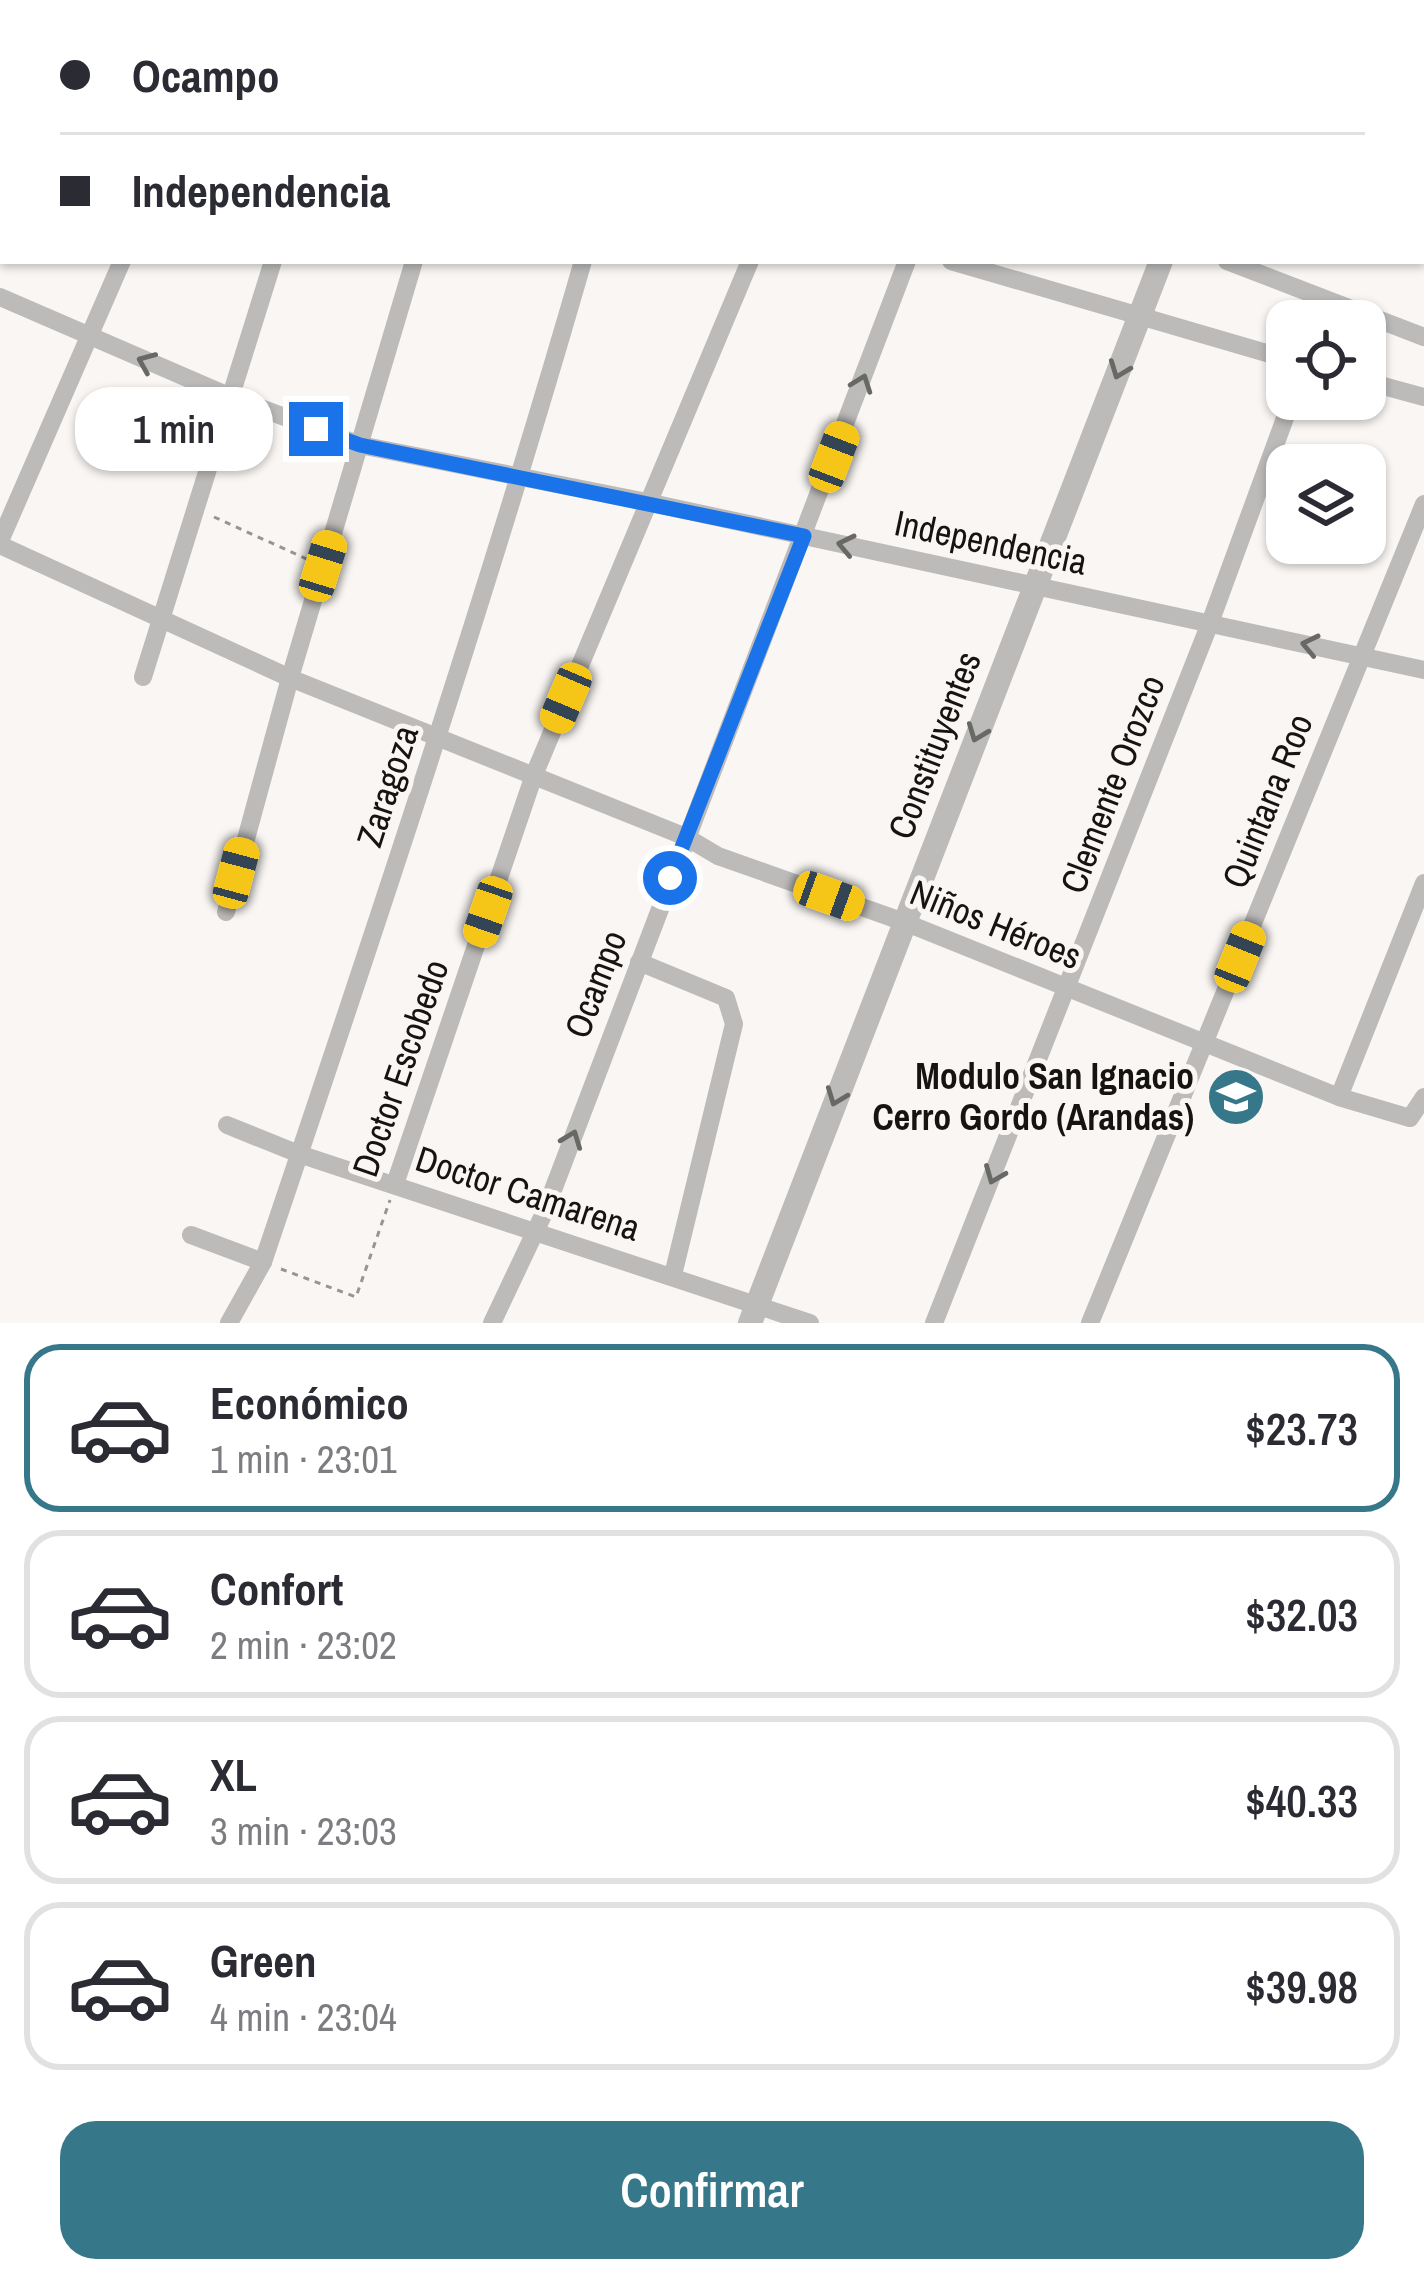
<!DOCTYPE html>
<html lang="es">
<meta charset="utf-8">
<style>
body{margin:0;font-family:"Archivo Narrow",sans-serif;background:#f7f7f7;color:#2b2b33;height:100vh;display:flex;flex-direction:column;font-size:45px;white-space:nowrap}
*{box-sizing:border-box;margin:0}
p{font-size:39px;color:#7c7c81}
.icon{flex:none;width:66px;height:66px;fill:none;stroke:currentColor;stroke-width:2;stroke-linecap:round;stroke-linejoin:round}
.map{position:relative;height:1323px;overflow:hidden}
.details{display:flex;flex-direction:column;background:#fff;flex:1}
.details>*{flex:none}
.guide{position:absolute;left:0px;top:0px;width:1425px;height:264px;box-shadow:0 3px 9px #0004;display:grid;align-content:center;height:264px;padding:0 60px;background:#fff}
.buttons{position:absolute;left:1266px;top:300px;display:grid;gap:24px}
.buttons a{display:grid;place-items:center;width:120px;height:120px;border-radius:24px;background:#fff;box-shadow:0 3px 9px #0004;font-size:60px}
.end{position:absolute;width:54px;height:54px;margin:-27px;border:15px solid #1a73e8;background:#fff;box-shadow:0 0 0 6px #fff}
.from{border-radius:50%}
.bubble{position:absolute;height:84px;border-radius:36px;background:#fff;box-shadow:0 3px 9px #0004;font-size:39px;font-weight:600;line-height:84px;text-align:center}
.car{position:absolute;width:36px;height:72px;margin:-36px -18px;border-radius:15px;box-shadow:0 0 9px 3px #0007;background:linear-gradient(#f5c518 24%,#345 0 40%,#f5c518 0 76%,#345 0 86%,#f5c518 0)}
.guide b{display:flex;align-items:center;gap:42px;height:114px;font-size:45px}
.guide b+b{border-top:3px solid #e1e1e2}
.guide i{width:30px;height:30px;background:#2b2b33}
ul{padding:21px 0 0;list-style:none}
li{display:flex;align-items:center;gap:36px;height:168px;margin:0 24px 18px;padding:0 36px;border:6px solid #e1e1e2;border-radius:36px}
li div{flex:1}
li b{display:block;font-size:45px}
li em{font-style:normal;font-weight:600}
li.selected{border-color:#36778a}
li>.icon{width:108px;height:108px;stroke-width:1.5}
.primary-button{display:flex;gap:24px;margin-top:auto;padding:24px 60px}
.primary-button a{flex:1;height:138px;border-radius:36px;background:#36778a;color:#fff;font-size:48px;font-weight:600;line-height:138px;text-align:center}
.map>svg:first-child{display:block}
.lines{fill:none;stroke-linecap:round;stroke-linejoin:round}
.path{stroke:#979592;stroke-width:3;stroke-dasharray:6 6;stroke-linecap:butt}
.minor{stroke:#bcbbba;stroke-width:18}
.tertiary{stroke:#bcbbba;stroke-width:24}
.oneway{stroke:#686866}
.route{stroke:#1a73e8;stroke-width:15}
.labels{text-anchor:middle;stroke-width:10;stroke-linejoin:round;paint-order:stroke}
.street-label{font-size:36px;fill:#151413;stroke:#f9f6f3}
.poi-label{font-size:36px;font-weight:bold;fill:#151413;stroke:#f9f6f3;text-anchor:end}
</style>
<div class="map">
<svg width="1424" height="1323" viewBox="0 0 1424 1323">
<rect width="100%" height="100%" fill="#f9f6f3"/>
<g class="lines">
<g class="path">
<polyline points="214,517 309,560"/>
<polyline points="281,1269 356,1297 390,1200"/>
</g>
<g class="minor">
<polyline points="94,0 102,3"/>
<polyline points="561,0 571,3"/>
<polyline points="1159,0 1166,3"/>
<polyline points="228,3 229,0"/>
<polyline points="490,3 491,0"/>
<polyline points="659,3 660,0"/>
<polyline points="853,3 854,0"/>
<polyline points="1010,3 1011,0"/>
<polyline points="1422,110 1424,111"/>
<polyline points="0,136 3,137"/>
<polyline points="951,261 1287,359"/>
<polyline points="1227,261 1424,337"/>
<polyline points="0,297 231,397 360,445 647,502 1424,670"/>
<polyline points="1365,381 1424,397"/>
<polyline points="0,541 122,261"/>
<polyline points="0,545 290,678 686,837 718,856 904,922 1339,1097 1410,1118 1424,1097"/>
<polyline points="143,677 273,261"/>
<polyline points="226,912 290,678 414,261"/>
<polyline points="639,962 726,998 734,1024 673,1275"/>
<polyline points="1339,1097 1424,883"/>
<polyline points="227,1125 299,1154 810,1323"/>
<polyline points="395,1184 534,775 750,261"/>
<polyline points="191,1235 263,1262"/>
<path d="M229,1323l34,-61c112,-332 223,-664 320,-1001"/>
<polyline points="492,1323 545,1211 907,261"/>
<polyline points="934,1323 1210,623 1292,399"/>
<polyline points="1090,1323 1424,504"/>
</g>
<g class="tertiary">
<polyline points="1262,3 1263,0"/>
<polyline points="750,1323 1161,261"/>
</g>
</g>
<defs><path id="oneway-chevron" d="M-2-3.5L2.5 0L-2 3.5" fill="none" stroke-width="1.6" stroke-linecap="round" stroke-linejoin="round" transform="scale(3)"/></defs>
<g class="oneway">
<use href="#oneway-chevron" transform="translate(146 362) rotate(-157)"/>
<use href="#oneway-chevron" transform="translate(1119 370) rotate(111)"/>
<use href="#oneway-chevron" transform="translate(862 383) rotate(-70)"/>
<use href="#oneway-chevron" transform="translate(846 545) rotate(-168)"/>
<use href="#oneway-chevron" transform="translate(1310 645) rotate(-168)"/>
<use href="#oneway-chevron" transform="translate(977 733) rotate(111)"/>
<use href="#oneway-chevron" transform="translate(836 1097) rotate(111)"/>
<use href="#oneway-chevron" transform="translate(572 1139) rotate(-69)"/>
<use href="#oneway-chevron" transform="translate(994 1175) rotate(112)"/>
</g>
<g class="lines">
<polyline class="route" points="316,429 360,445 804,536 670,878"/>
</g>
<defs>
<g id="university-disc" transform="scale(3)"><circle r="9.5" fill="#36778a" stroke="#f9f6f3"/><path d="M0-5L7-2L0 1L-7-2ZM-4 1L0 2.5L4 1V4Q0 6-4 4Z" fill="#fff"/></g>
</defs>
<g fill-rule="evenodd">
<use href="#university-disc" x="1236" y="1097"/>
</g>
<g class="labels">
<g class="street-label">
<text transform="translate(991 542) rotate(12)" y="13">Independencia</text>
<text transform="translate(934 745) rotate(-69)" y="13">Constituyentes</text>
<text transform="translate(1112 784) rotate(-69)" y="13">Clemente Orozco</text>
<text transform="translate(387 786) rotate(-72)" y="13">Zaragoza</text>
<text transform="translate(1267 801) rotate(-68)" y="13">Quintana Roo</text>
<text transform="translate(996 924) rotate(22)" y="13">Niños Héroes</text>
<text transform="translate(595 984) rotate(-69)" y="13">Ocampo</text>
<text transform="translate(400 1068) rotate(-71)" y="13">Doctor Escobedo</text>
<text transform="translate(528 1193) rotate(18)" y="13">Doctor Camarena</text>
</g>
<g class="poi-label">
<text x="1194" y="1089">Modulo San Ignacio<tspan x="1194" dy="41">Cerro Gordo (Arandas)</tspan></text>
</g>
</g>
</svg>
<div class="buttons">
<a><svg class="icon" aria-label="locate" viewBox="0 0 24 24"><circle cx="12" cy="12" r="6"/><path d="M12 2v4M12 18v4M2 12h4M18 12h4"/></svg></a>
<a><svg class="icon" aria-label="layers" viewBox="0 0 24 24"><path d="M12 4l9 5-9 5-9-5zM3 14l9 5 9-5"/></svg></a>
</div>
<i class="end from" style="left:670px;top:878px"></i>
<i class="end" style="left:316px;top:429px"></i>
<div class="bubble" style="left:75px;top:387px;width:198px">1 min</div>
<i class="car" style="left:834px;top:457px;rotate:21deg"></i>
<i class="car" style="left:323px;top:566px;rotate:17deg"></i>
<i class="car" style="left:566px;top:698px;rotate:203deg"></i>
<i class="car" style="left:236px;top:873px;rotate:15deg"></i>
<i class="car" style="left:829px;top:896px;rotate:110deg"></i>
<i class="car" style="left:488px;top:912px;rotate:199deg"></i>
<i class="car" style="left:1240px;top:957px;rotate:22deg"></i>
<div class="guide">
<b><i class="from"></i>Ocampo</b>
<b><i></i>Independencia</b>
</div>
</div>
<section class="details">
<ul>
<li class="selected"><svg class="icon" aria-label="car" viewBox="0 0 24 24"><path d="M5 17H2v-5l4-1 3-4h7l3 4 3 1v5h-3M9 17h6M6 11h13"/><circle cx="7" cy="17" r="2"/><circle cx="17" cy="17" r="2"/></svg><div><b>Económico</b><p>1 min · 23:01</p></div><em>$23.73</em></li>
<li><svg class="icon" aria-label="car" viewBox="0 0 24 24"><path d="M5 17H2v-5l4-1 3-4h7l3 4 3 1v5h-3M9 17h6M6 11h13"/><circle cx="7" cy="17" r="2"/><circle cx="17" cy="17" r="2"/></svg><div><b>Confort</b><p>2 min · 23:02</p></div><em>$32.03</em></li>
<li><svg class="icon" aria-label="car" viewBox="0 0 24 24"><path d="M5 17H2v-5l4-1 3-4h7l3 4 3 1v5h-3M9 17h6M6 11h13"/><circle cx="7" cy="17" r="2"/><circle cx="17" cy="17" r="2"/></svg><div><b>XL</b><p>3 min · 23:03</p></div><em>$40.33</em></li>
<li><svg class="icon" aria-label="car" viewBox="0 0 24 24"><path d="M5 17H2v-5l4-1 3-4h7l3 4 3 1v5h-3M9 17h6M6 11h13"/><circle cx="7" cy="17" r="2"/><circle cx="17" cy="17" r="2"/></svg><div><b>Green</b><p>4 min · 23:04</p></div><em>$39.98</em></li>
</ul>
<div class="primary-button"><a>Confirmar</a></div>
</section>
